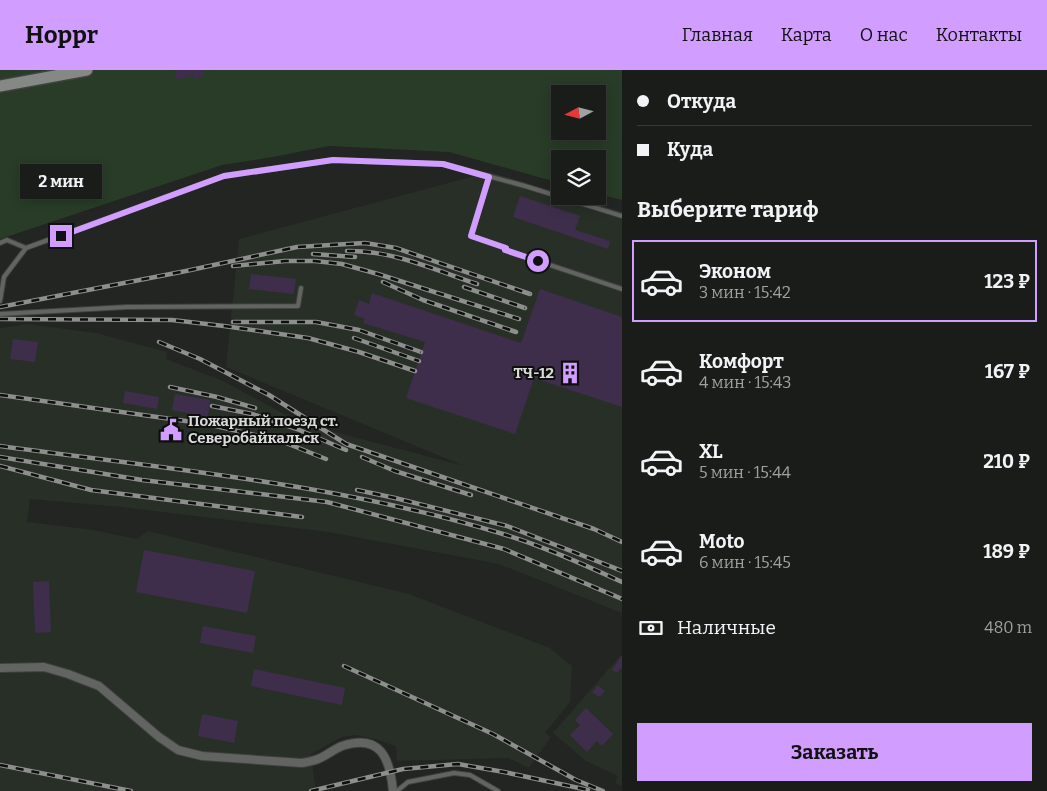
<!DOCTYPE html>
<html lang="ru">
<meta charset="utf-8">
<style>
body{margin:0;font-family:Bitter,serif;background:#272927;color:#f1f3f6;height:100vh;display:flex;flex-direction:column;font-size:19px;white-space:nowrap}
*{box-sizing:border-box;margin:0}
p{font-size:16px;color:#9fa1a2}
.icon{flex:none;width:28px;height:28px;fill:none;stroke:currentColor;stroke-width:2;stroke-linecap:round;stroke-linejoin:round}
.map{position:relative;flex:1;overflow:hidden}
.panel{display:flex;flex-direction:column;background:#1a1c1a;width:425px}
.panel>*{flex:none}
.top-card{display:grid;align-content:center;height:110px;padding:0 15px;background:#1a1c1a}
.needle{width:32px;rotate:263deg}
.fabs{position:absolute;left:551px;top:15px;display:grid;gap:10px}
.fabs a{display:grid;place-items:center;width:55px;height:55px;border-radius:0px;background:#1a1c1a;box-shadow:0 2px 12px #0003,0 0 0 1px #383a39;font-size:25px}
.end{position:absolute;width:22px;height:22px;margin:-11px;border:6px solid #d19dfe;background:#111;box-shadow:0 0 0 2px #111}
.from{border-radius:50%}
.bubble{position:absolute;height:35px;border-radius:0px;background:#1a1c1a;box-shadow:0 2px 12px #0003,0 0 0 1px #383a39;font-size:16px;font-weight:700;line-height:35px;text-align:center}
.top-card b{display:flex;align-items:center;gap:18px;height:48px;font-size:19px}
.top-card b+b{border-top:1px solid #383a39}
.top-card i{width:12px;height:12px;background:#f1f3f6}
ul{padding:0;list-style:none}
li{display:flex;align-items:center;gap:15px;height:82px;margin:0 10px 8px;padding:0 5px;border:2px solid transparent;border-radius:0px}
li div{flex:1}
li b{display:block;font-size:19px}
li em{font-style:normal;font-weight:700}
li.on{border-color:#d19dfe}
li>.icon{width:45px;height:45px;stroke-width:1.5}
h2{padding:0 15px;font-size:22px;line-height:60px}
.pay{display:flex;align-items:center;gap:12px;height:55px;padding:0 15px;font-size:19px}
.pay p{margin-inline-start:auto}
.button{display:flex;gap:10px;margin-top:auto;padding:10px 15px}
.button a{flex:1;height:58px;border-radius:0px;background:#d19dfe;color:#111;font-size:20px;font-weight:700;line-height:58px;text-align:center}
header{display:flex;align-items:center;gap:30px;box-sizing:border-box;height:70px;padding:0 25px;background:#d19dfe;color:#111}
header strong{font-size:24px}
nav{display:flex;gap:28px;margin-inline-start:auto;font-size:18px}
main{display:flex;flex:1;min-height:0}
.map>svg:first-child{display:block}
.built{fill:#272f27}
.green{fill:#283c27;fill-rule:evenodd}
.building{fill:#3e2e4c}
.lines{fill:none;stroke-linecap:round;stroke-linejoin:round}
.service-casing{stroke:#3f423f;stroke-width:6}
.minor-casing{stroke:#3f423f;stroke-width:10}
.secondary-casing{stroke:#3f423f;stroke-width:14}
.service{stroke:#626462;stroke-width:4}
.minor{stroke:#626462;stroke-width:8}
.secondary{stroke:#858885;stroke-width:11}
.rail-casing{stroke:#8d8f8d;stroke-width:4.5}
.rail{stroke:#0d0e0d;stroke-width:2.5;stroke-dasharray:8;stroke-linecap:butt}
.route{stroke:#d19dfe;stroke-width:6}
.labels{text-anchor:middle;stroke-width:4;stroke-linejoin:round;paint-order:stroke}
.poi-label{font-size:15px;font-weight:bold;fill:#d9dbd9;stroke:#0d0e0d;text-anchor:end}
</style>
<header>
<strong>Hoppr</strong>
<nav><a>Главная</a><a>Карта</a><a>О нас</a><a>Контакты</a></nav>
</header>
<main>
<div class="map">
<svg width="622" height="721" viewBox="0 0 622 721">
<rect width="100%" height="100%" fill="#222522"/>
<g class="built">
<polygon points="489,102 560,123 560,126 570,126 622,142 622,543 499,494 328,462 121,437 30,429 27,452 93,460 137,469 148,461 409,524 550,578 572,596 570,632 545,663 551,667 529,698 508,688 397,691 396,676 375,669 355,665 342,667 311,684 316,721 0,721 0,346 186,374 0,346 0,258 28,254 96,263 167,282 166,289 221,310 301,353 464,396 226,297 239,169"/>
<polygon points="620,586 622,587 622,716 615,713 618,706 586,691 553,663"/>
</g>
<path class="green" d="M0,0h622v130l-24,-6v-35h-38v24l-111,-31 -120,-6 -56,11 -51,8 -222,74zM560,24h38v37h-38z"/>
<g class="building">
<polygon points="179,0 203,0 204,6 194,9 193,5 177,10 174,1"/>
<polygon points="520,126 580,146 575,160 610,171 608,179 513,147"/>
<polygon points="251,204 296,209 294,224 249,219"/>
<polygon points="540,219 622,247 622,337 534,308 515,364 406,328 425,272 363,253 365,249 354,245 359,230 369,234 372,223 521,273"/>
<polygon points="13,269 38,272 35,292 10,289"/>
<polygon points="125,321 159,327 157,339 123,333"/>
<polygon points="175,324 210,330 208,347 172,340"/>
<polygon points="144,480 255,501 247,543 136,522"/>
<polygon points="49,511 51,562 35,563 33,512"/>
<polygon points="203,556 256,566 253,583 200,573"/>
<polygon points="622,585 622,597 617,603 612,600"/>
<polygon points="254,599 345,618 342,635 251,616"/>
<polygon points="598,615 605,621 599,627 592,622"/>
<polygon points="586,638 613,664 602,676 597,671 587,682 570,665 580,655 575,650"/>
<polygon points="202,644 238,651 234,673 198,666"/>
</g>
<g class="lines">
<g class="service-casing">
<g id="service">
<polyline points="489,107 471,166 506,178 505,180 622,219"/>
<polyline points="0,173 7,170 26,178"/>
<polyline points="0,231 4,207 26,178 224,106 333,90 443,94 525,116 622,146"/>
<polyline points="0,244 127,237 298,236 301,218"/>
<polyline points="397,721 408,712 454,703 470,705 498,721"/>
</g>
</g>
<g class="minor-casing">
<path id="minor" d="M0,598l44,-1 24,7 31,12 60,51 19,13 24,6 100,7c6,-1 11,-2 16,-4 8,-3 16,-10 24,-13 39,-13 48,13 51,45"/>
</g>
<g class="secondary-casing">
<polyline id="secondary" points="0,16 87,0"/>
</g>
<use href="#service" class="service"/>
<use href="#minor" class="minor"/>
<use href="#secondary" class="secondary"/>
<g class="rail-casing">
<g id="rail">
<path d="M347,181c45,-1 88,19 130,33"/>
<polyline points="313,184 355,187"/>
<polyline points="233,196 285,191 315,191 342,194 378,204 519,249"/>
<polyline points="383,212 423,230 516,262"/>
<polyline points="464,217 525,238"/>
<polyline points="0,237 186,201 297,177 365,173 396,178 530,224"/>
<polyline points="0,249 172,250 224,256 308,268 359,282 415,301"/>
<polyline points="233,252 316,252 359,260 421,282"/>
<polyline points="354,268 419,291"/>
<polyline points="159,272 200,289 269,325 346,374 594,459 622,472"/>
<polyline points="170,317 217,327 255,338"/>
<polyline points="0,325 207,354 281,371 326,389"/>
<polyline points="212,336 252,344 297,359 346,380"/>
<path d="M0,376c168,23 339,38 503,88 40,12 80,30 119,48"/>
<polyline points="0,387 142,410 327,432 504,479 622,529"/>
<polyline points="362,387 395,401 471,425"/>
<polyline points="0,396 91,420 302,447"/>
<polyline points="357,420 395,428 507,456 622,501"/>
<polyline points="344,596 493,664 576,710 603,721"/>
<polyline points="0,695 131,721"/>
<polyline points="311,721 403,699 458,694 504,702 588,720"/>
</g>
</g>
<use href="#rail" class="rail"/>
</g>
<g class="lines">
<polyline class="route" points="61,166 224,106 333,90 443,94 489,107 471,166 506,178 505,180 538,191"/>
</g>
<defs>
<g id="building-bare" transform="scale(1.725)"><path d="M-4-6H4V6H1V3H-1V6H-4ZM-2.5-4.3h1.7v1.8h-1.7ZM.8-4.3h1.7v1.8H.8ZM-2.5-1h1.7V.8h-1.7ZM.8-1h1.7V.8H.8Z" fill="#d19dfe" stroke="#0d0e0d" stroke-width="2.5" paint-order="stroke"/></g>
<g id="civic-bare" transform="scale(1.725)"><path d="M-.6-6.5H3V-4.5H.6V-3L4-1V1h2V6H-6V1h2V-1L-.6-3ZM-1.2 2.5V6h2.4V2.5Z" fill="#d19dfe" stroke="#0d0e0d" stroke-width="2.5" paint-order="stroke"/></g>
</defs>
<g fill-rule="evenodd">
<use href="#building-bare" x="570" y="303"/>
<use href="#civic-bare" x="171" y="360"/>
</g>
<g class="labels">
<g class="poi-label">
<text x="554" y="308">ТЧ-12</text>
<text x="188" y="356" text-anchor="start">Пожарный поезд ст.<tspan x="188" dy="17">Северобайкальск</tspan></text>
</g>
</g>
</svg>
<div class="fabs">
<a><svg class="needle" viewBox="-14 -14 28 28"><path d="M0-13l5 13h-10z" fill="#e53935"/><path d="M0 13l5-13h-10z" fill="#9fa1a2"/></svg></a>
<a><svg class="icon" aria-label="layers" viewBox="0 0 24 24"><path d="M12 4l9 5-9 5-9-5zM3 14l9 5 9-5"/></svg></a>
</div>
<i class="end from" style="left:538px;top:191px"></i>
<i class="end" style="left:61px;top:166px"></i>
<div class="bubble" style="left:20px;top:94px;width:82px">2 мин</div>
</div>
<section class="panel">
<div class="top-card">
<b><i class="from"></i>Откуда</b>
<b><i></i>Куда</b>
</div>
<h2>Выберите тариф</h2>
<ul>
<li class="on"><svg class="icon" aria-label="car" viewBox="0 0 24 24"><path d="M5 17H2v-5l4-1 3-4h7l3 4 3 1v5h-3M9 17h6M6 11h13"/><circle cx="7" cy="17" r="2"/><circle cx="17" cy="17" r="2"/></svg><div><b>Эконом</b><p>3 мин · 15:42</p></div><em>123 ₽</em></li>
<li><svg class="icon" aria-label="car" viewBox="0 0 24 24"><path d="M5 17H2v-5l4-1 3-4h7l3 4 3 1v5h-3M9 17h6M6 11h13"/><circle cx="7" cy="17" r="2"/><circle cx="17" cy="17" r="2"/></svg><div><b>Комфорт</b><p>4 мин · 15:43</p></div><em>167 ₽</em></li>
<li><svg class="icon" aria-label="car" viewBox="0 0 24 24"><path d="M5 17H2v-5l4-1 3-4h7l3 4 3 1v5h-3M9 17h6M6 11h13"/><circle cx="7" cy="17" r="2"/><circle cx="17" cy="17" r="2"/></svg><div><b>XL</b><p>5 мин · 15:44</p></div><em>210 ₽</em></li>
<li><svg class="icon" aria-label="car" viewBox="0 0 24 24"><path d="M5 17H2v-5l4-1 3-4h7l3 4 3 1v5h-3M9 17h6M6 11h13"/><circle cx="7" cy="17" r="2"/><circle cx="17" cy="17" r="2"/></svg><div><b>Moto</b><p>6 мин · 15:45</p></div><em>189 ₽</em></li>
</ul>
<div class="pay"><svg class="icon" aria-label="cash" viewBox="0 0 24 24"><path d="M3 7h18v10H3z"/><circle cx="12" cy="12" r="2"/></svg>Наличные<p>480 m</p></div>
<div class="button"><a>Заказать</a></div>
</section>
</main>
